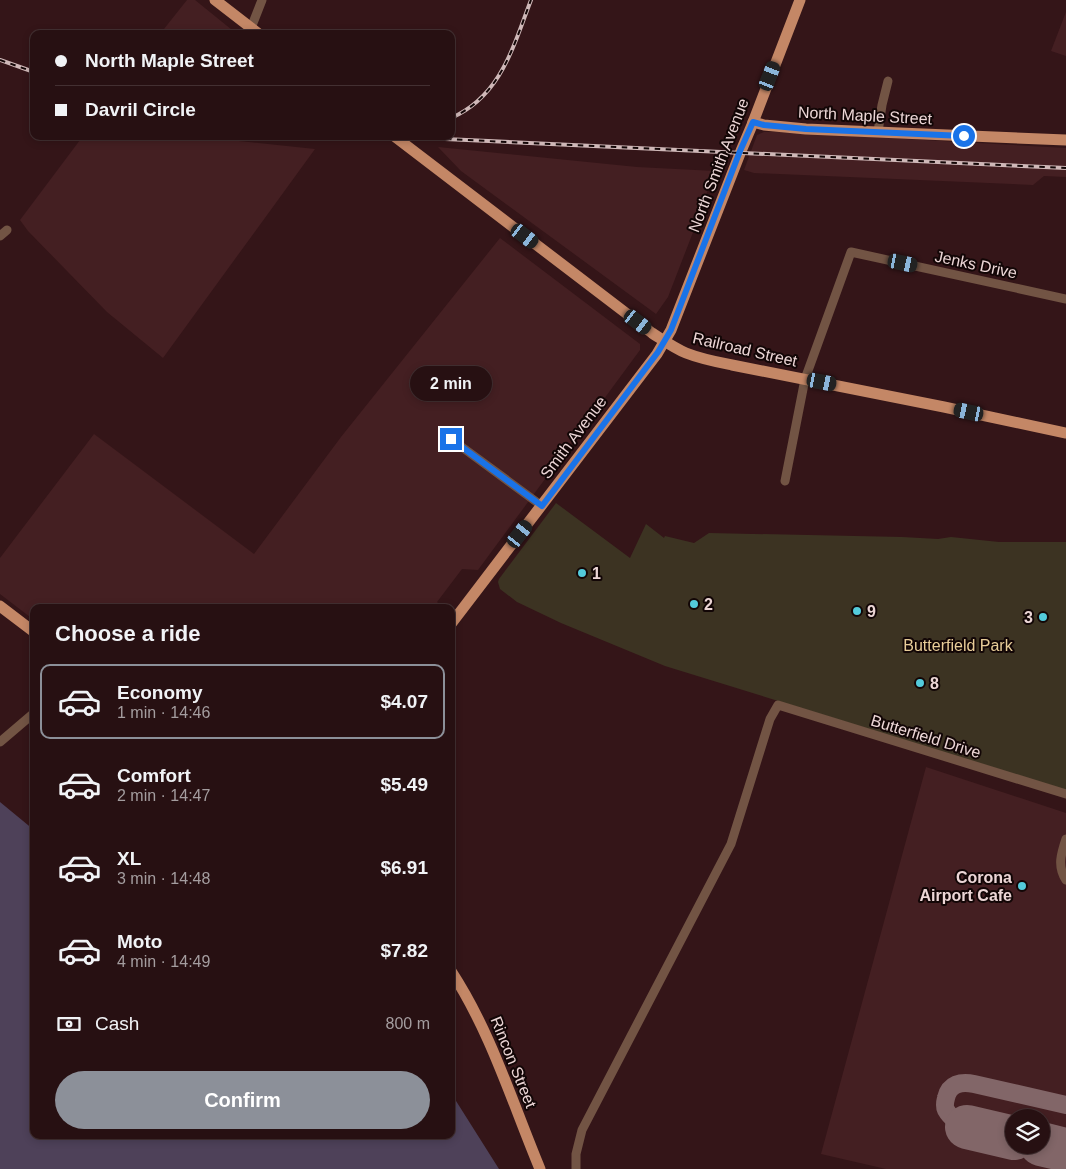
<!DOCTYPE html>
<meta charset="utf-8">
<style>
body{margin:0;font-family:Helvetica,sans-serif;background:#331e20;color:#f1f3f6;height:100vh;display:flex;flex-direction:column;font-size:19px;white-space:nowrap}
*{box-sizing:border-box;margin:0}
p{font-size:16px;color:#a49d9f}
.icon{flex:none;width:28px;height:28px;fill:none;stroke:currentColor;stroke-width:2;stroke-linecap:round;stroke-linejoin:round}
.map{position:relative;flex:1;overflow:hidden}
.side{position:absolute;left:30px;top:604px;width:425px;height:535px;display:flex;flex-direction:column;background:#271012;border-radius:10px;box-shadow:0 2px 8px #0003,0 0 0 1px #433032}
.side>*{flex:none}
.guide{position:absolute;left:30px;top:30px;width:425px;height:110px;border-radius:10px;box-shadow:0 2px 8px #0003,0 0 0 1px #433032;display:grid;align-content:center;height:110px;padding:0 25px;background:#271012}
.tools{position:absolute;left:1005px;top:1109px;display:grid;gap:10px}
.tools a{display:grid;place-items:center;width:45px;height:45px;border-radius:50%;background:#271012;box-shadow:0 2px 8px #0003,0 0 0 1px #433032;font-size:25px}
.end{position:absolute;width:22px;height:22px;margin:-11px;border:6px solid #1a73e8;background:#fff;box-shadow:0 0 0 2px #fff}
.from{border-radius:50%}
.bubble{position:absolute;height:35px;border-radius:18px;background:#271012;box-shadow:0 2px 8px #0003,0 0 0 1px #433032;font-size:16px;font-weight:600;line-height:35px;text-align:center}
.car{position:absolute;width:15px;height:30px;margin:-15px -8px;border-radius:6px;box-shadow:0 0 4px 1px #0007;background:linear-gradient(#222 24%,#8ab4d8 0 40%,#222 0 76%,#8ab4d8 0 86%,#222 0)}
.guide b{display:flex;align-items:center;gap:18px;height:48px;font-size:19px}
.guide b+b{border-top:1px solid #433032}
.guide i{width:12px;height:12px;background:#f1f3f6}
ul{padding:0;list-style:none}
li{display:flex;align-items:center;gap:15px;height:75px;margin:0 10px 8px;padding:0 15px;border:2px solid transparent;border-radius:10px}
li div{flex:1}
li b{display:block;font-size:19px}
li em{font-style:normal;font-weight:600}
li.selected{border-color:#8c9099}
li>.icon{width:45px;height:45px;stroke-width:1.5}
h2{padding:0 25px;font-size:22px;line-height:60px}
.pay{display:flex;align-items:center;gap:12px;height:55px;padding:0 25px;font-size:19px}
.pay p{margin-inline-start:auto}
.primary-button{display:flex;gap:10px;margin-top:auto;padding:10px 25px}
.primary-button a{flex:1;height:58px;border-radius:30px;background:#8c9099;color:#fff;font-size:20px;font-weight:600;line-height:58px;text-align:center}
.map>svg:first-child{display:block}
.built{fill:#441f22;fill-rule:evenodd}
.green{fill:#3c3322}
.water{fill:#4e4159}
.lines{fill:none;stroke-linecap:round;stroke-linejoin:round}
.taxiway{stroke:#826668;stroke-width:18}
.runway{stroke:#826668;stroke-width:44}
.minor{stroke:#725444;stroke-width:9}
.major{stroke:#c48766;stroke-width:11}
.rail-casing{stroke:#cfb8b8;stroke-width:4}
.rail{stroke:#120606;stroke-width:2;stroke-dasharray:5.5;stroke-linecap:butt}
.route{stroke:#1a73e8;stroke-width:6}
.poi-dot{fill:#53cbdb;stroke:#120606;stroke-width:2}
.labels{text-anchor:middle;stroke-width:4;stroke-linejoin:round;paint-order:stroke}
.street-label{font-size:16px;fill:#ecd6d6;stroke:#120606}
.poi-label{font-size:16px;font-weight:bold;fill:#ecd6d6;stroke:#120606;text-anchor:start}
.park-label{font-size:16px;fill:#e9cd99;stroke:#120606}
</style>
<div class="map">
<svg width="1066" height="1169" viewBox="0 0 1066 1169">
<rect width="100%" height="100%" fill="#341518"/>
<g class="built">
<polygon points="187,0 195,0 237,34 160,34"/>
<polygon points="1066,12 1066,56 1051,51"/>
<polygon points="764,132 780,132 1066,148 1066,177 1044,176 1033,185 754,173 744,170 757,135"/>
<polygon points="83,136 212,136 229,140 315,149 163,358 107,312 28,231 20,220"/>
<polygon points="438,147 637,167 715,171 706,195 707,196 668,297 656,314 461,171"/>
<polygon points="500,238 640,344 640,350 478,570 462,569 437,602 442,607 34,608 34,620 0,594 0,558 94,434 254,554 341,437"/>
<path d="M926,767l140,46v356h-180l-65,-15zM1014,1118h27v27h-27z"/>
</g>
<polygon class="green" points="556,503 630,558 646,524 664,538 665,536 694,543 709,533 902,537 938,539 951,537 999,542 1066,542 1066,790 665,666 561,623 517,602 500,589 498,582 499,579"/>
<polygon class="water" points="0,802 34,830 34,1135 451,1135 451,1093 499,1169 0,1169"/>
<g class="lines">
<path class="taxiway" d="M967,1127c-8,-4 -16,-8 -21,-17 -2,-4 -1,-8 0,-12 3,-14 15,-17 28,-14l92,21"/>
<g class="runway">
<polyline points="967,1127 1014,1138"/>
<polyline points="1041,1144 1066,1150"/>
</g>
<g class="minor">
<polyline points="251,28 262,0"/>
<polyline points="878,132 882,105 888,81"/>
<polyline points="0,236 7,230"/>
<polyline points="451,439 542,506"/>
<polyline points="785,481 805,379 851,252 1066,299"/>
<polyline points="0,742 34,713"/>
<path d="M1066,839c-5,15 -9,27 0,41"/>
<polyline points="576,1169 576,1154 582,1130 731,844 770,719 778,705 1066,794"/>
</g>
<g class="major">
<polyline points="215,0 259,34"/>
<polyline points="753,122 764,125 806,129 1066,140"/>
<path d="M394,136l258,197c11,7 22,15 34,20 15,6 31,9 46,12l212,42 122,26"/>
<polyline points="0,606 34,632"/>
<polyline points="451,624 657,354 671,330 741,151 752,125 800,0"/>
<path d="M451,971c40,61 61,131 89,198"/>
</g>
<g class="rail-casing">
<g id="rail">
<polyline points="0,60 34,72"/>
<path d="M451,118c50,-22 62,-71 80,-118"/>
<polyline points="380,136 1066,168"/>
</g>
</g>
<use href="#rail" class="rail"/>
</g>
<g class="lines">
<polyline class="route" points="451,439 542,506 658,352 671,330 740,151 753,122 764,125 806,129 964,136"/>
</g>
<g class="poi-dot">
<circle cx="582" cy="573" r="5"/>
<circle cx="694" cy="604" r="5"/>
<circle cx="857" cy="611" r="5"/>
<circle cx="1043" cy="617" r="5"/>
<circle cx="920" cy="683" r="5"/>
<circle cx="1022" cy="886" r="5"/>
</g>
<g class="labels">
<g class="street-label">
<text transform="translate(865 115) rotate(3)" y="6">North Maple Street</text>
<text transform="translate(718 165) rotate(-69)" y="6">North Smith Avenue</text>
<text transform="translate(976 264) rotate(12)" y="6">Jenks Drive</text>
<text transform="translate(745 349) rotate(13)" y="6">Railroad Street</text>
<text transform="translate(573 437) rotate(-53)" y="6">Smith Avenue</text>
<text transform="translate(926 736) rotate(17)" y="6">Butterfield Drive</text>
<text transform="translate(514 1062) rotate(68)" y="6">Rincon Street</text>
</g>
<g class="poi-label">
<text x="592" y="579">1</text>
<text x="704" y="610">2</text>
<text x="867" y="617">9</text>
<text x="1033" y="623" text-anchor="end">3</text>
<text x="930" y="689">8</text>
<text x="1012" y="883" text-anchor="end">Corona<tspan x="1012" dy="18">Airport Cafe</tspan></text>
</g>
<g class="park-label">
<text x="958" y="651">Butterfield Park</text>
</g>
</g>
</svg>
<div class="tools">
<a><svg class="icon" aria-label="layers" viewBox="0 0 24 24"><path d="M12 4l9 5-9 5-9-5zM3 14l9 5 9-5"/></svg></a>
</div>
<i class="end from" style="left:964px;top:136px"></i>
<i class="end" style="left:451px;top:439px"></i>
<div class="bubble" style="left:410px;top:366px;width:82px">2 min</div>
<i class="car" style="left:770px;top:76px;rotate:21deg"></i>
<i class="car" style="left:525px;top:236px;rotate:127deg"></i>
<i class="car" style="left:903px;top:263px;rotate:102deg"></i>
<i class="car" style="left:638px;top:322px;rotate:127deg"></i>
<i class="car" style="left:822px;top:382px;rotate:101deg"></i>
<i class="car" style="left:969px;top:412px;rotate:282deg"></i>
<i class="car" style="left:520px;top:534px;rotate:38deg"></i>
<div class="guide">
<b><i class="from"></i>North Maple Street</b>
<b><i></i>Davril Circle</b>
</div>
<section class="side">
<h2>Choose a ride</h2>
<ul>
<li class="selected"><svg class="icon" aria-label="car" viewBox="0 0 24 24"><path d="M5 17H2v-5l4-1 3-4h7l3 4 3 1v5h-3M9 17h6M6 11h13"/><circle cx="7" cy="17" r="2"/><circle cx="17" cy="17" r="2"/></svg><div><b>Economy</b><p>1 min · 14:46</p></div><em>$4.07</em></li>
<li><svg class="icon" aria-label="car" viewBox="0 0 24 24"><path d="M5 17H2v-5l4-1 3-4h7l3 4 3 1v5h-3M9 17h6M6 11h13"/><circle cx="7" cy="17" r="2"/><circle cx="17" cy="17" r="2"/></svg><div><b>Comfort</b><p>2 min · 14:47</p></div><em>$5.49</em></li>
<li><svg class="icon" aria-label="car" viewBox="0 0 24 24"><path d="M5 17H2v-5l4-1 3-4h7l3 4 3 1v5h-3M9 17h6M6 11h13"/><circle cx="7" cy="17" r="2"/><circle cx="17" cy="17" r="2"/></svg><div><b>XL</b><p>3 min · 14:48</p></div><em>$6.91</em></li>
<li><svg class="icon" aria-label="car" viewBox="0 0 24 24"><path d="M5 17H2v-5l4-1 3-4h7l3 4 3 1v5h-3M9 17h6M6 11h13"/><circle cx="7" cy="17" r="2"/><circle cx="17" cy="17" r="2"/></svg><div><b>Moto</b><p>4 min · 14:49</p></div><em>$7.82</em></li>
</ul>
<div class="pay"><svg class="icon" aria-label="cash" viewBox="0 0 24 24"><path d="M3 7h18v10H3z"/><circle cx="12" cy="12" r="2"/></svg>Cash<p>800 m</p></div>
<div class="primary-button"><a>Confirm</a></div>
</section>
</div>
